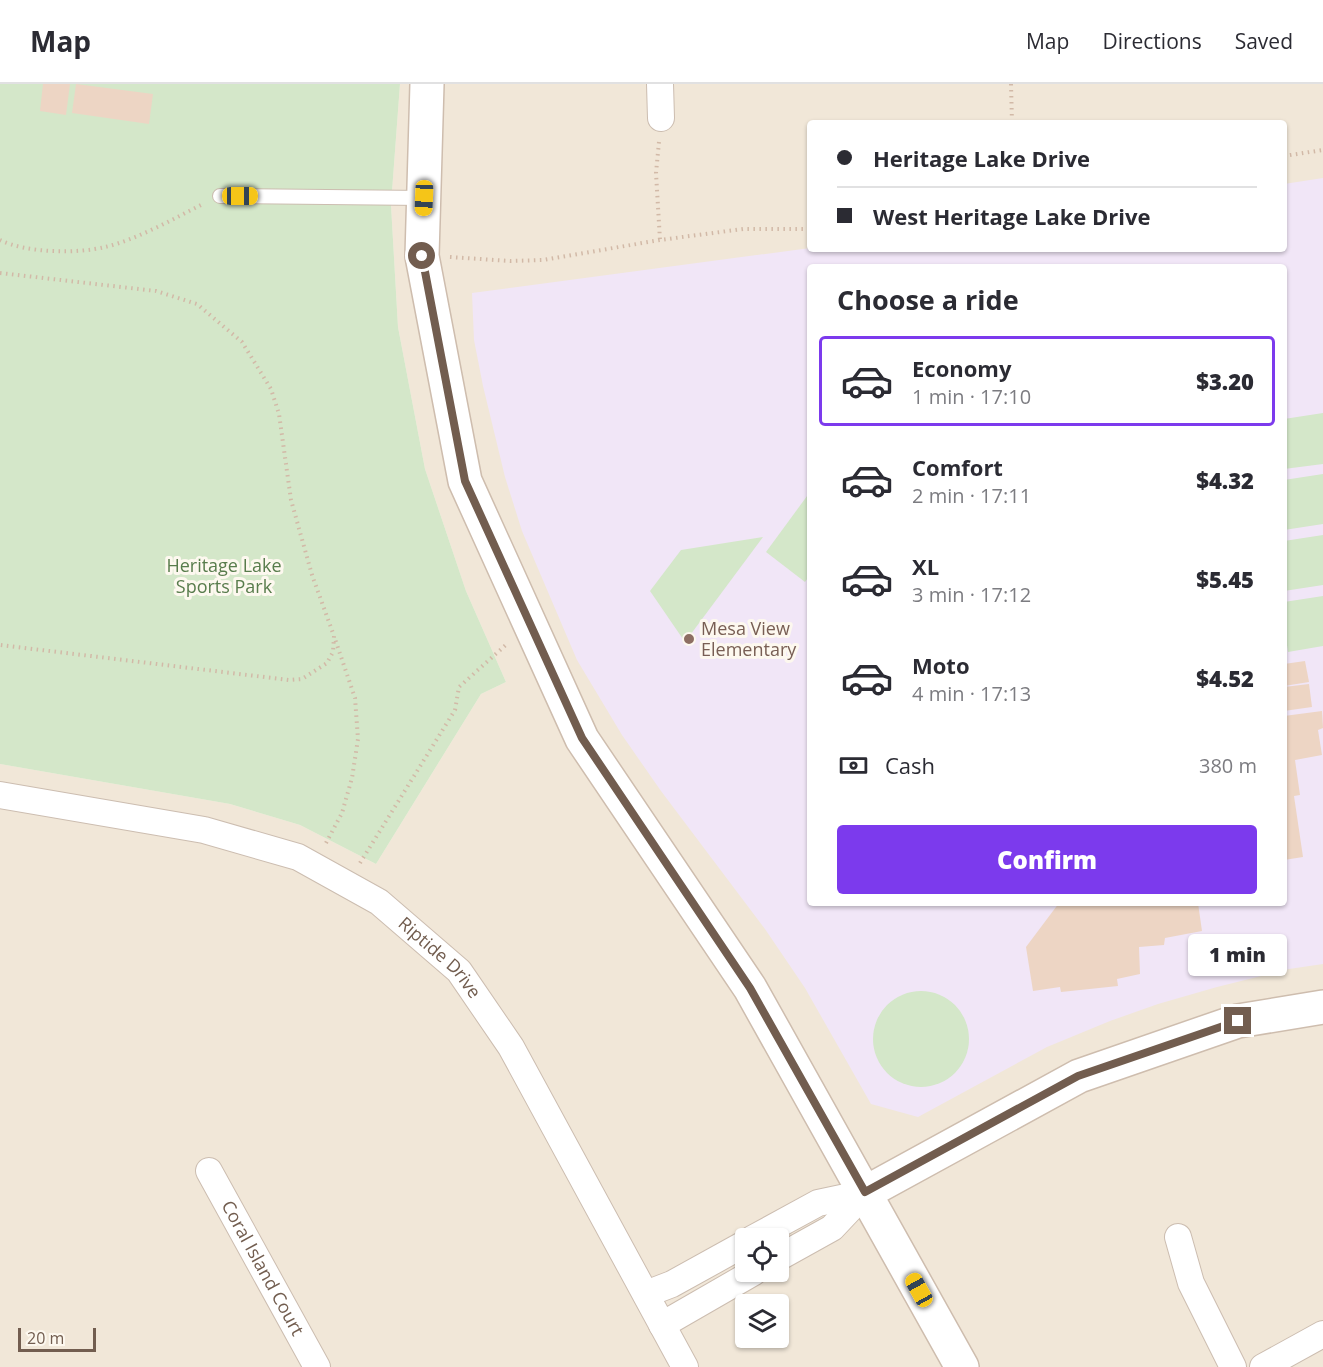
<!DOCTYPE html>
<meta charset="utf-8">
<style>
body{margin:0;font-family:"Open Sans",sans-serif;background:#f7f7f7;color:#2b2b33;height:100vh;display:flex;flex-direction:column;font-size:22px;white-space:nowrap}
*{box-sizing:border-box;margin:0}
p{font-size:20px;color:#7c7c81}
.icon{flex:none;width:33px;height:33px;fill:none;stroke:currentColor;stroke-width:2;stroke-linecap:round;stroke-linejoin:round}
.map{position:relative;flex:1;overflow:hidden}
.details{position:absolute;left:807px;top:180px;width:480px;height:642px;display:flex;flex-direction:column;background:#fff;border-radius:6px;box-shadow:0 2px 4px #0004}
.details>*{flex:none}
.banner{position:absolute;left:807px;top:36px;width:480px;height:132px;border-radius:6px;box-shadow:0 2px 4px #0004;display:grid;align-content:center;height:132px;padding:0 30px;background:#fff}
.tools{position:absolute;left:735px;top:1144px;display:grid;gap:12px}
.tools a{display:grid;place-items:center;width:54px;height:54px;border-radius:6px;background:#fff;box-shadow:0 2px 4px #0004;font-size:30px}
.scale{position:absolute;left:18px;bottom:15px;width:78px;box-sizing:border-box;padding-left:6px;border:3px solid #725d4f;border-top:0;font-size:16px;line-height:21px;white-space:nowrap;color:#725d4f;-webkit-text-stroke:4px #fdf8ef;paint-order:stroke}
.end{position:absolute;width:27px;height:27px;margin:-14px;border:8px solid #725d4f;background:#fff;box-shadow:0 0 0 3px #fff}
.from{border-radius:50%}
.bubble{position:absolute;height:42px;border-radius:6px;background:#fff;box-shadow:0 2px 4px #0004;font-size:20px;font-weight:800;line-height:42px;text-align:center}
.car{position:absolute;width:18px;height:36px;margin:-18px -9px;border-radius:8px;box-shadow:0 0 4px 2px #0007;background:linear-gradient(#f5c518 24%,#345 0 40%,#f5c518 0 76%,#345 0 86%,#f5c518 0)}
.banner b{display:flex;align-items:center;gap:21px;height:57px;font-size:22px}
.banner b+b{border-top:2px solid #e1e1e2}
.banner i{width:15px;height:15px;background:#2b2b33}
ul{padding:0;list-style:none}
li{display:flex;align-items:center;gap:18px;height:90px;margin:0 12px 9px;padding:0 18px;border:3px solid transparent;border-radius:6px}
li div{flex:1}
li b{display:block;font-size:22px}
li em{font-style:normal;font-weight:800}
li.selected{border-color:#7c3aed}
li>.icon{width:54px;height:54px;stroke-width:1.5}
h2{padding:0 30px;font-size:27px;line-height:72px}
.pay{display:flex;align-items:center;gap:15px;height:66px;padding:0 30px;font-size:22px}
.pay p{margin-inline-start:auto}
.action{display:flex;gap:12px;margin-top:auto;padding:12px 30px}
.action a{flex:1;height:69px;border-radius:6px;background:#7c3aed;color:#fff;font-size:24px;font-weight:800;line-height:69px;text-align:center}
header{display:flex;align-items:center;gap:36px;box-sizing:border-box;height:84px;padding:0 30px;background:#fff;border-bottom:2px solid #e1e1e2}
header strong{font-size:28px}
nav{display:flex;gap:33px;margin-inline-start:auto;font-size:21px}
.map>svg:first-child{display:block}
.residential{fill:#f1e7d8;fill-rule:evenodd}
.education{fill:#f1e6f7;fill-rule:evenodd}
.green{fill:#d4e7c9}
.building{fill:#edd5c4}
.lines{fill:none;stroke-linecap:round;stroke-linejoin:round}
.lane-casing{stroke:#ccbdb0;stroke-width:16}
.street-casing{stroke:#ccbdb0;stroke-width:28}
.secondary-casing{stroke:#cebdae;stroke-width:36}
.path{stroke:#d2b9a7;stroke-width:4;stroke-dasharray:1.5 4.5;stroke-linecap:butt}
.lane{stroke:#fff;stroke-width:14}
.street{stroke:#fff;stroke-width:26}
.secondary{stroke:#fff;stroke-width:33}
.route{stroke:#725d4f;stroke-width:8}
.education-dot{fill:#8d6e63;stroke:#fdf8ef;stroke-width:2}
.labels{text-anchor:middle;stroke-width:6;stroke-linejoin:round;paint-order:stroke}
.park-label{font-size:18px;fill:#587c4c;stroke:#fdf8ef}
.education-label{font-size:18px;fill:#785e54;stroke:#fdf8ef;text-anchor:start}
.street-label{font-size:18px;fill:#725d4f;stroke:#fdf8ef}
</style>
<header>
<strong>Map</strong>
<nav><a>Map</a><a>Directions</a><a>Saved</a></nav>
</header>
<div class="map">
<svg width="1323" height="1283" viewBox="0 0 1323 1283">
<rect width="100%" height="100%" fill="#faf4e9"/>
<path class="residential" d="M400,0h923v1283h-1323v-603l230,40 70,21 76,39 105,-170 25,-12 -40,-91 -41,-122 -27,-142 -7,-122zM810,39h474v126h-474zM810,183h474v636h-474zM746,1155h32v33h-32zM746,1221h32v33h-32z"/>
<path class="education" d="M1323,94v786l-34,5 -72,18 -59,17 -48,17 -63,26 -129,70 -47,-13 -66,-116 -40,-59 -104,-138 -39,-56 -45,-75 -55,-129 -17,-54 -22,-91 -9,-46 -2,-47 338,-45 474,1v-65zM810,183h474v636h-474z"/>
<g class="green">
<polygon points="0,0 400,0 391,121 398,243 425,385 466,507 506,598 481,610 376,780 300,741 230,720 0,680"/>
<polygon points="1323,329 1323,380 1284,385 1284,335"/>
<polygon points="1323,390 1323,440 1284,446 1284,396"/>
<polygon points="810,408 810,491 805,498 766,468"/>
<polygon points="1323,451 1323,501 1284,507 1284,457"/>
<polygon points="763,453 685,558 650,507 681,466"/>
<polygon points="1323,512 1323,562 1288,568 1284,541 1284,518"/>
<circle cx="921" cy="955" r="48"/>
</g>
<g class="building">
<polygon points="43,0 70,0 66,31 40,27"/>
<polygon points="76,0 153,10 149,40 72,29"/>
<polygon points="1305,577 1309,598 1284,602 1284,580"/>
<polygon points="1309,600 1312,623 1284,627 1284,603"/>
<polygon points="1322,627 1323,644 1318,646 1322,671 1295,676 1300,711 1294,712 1303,773 1284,776 1284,632"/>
<polygon points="1059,819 1198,819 1202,847 1165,854 1164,861 1139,863 1140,890 1117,895 1118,902 1061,908 1060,903 1033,907 1026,863"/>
</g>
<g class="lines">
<g class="lane-casing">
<polyline id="lane" points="220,112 424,114"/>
</g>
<g class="street-casing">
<g id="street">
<polyline points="660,0 661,34"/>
<path id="s1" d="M0,711l204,35 94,27 81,45 80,69 52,76 174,320"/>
<path id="s2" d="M209,1087l108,196"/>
<polyline points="1178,1153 1191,1199 1233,1283"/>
<polyline points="752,1155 818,1119 865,1109"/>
<polyline points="778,1174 832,1144 865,1109"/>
<polyline points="646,1210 672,1200 746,1159"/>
<polyline points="662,1241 754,1188"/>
<polyline points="1263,1283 1323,1250"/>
</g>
</g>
<g class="secondary-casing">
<g id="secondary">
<polyline points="427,0 422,172 465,397 582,655 750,904 962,1283"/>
<polyline points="865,1109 1079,992 1238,937 1323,923"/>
</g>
</g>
<g class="path">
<polyline points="1011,0 1012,39"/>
<polyline points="659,58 656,89 660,156"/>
<polyline points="1284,72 1323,66"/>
<path d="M0,156c26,13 77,14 105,7 31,-7 70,-29 98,-43"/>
<polyline points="450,173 510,177 543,176 660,156 743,145 810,145"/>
<polyline points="0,189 156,207 197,220 242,258 271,305 279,330 291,416 312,491 334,552 333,568 327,579 302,595 289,596 0,561"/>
<polyline points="326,759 342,729 352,694 358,655 355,614 335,555"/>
<polyline points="360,779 455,626 459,603 507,560"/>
</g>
<use href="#lane" class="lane"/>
<use href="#street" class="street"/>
<use href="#secondary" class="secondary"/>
</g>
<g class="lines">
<polyline class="route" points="422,172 465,397 582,654 750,904 865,1108 1078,992 1238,937"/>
</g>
<circle class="education-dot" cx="689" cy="555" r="6"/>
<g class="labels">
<g class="park-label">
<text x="224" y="488">Heritage Lake<tspan x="224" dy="21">Sports Park</tspan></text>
</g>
<g class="education-label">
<text x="701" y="551">Mesa View<tspan x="701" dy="21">Elementary</tspan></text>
</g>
<g class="street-label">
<text dy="6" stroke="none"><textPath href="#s1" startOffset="480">Riptide Drive</textPath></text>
<text dy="6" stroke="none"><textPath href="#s2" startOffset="111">Coral Island Court</textPath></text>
</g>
</g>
</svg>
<div class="tools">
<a><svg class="icon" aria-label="locate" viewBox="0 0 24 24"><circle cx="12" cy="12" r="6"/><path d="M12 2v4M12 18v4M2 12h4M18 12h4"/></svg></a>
<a><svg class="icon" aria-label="layers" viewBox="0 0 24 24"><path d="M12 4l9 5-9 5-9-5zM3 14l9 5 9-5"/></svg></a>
</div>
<div class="scale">20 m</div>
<i class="end from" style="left:422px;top:172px"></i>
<i class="end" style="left:1238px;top:937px"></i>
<div class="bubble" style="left:1188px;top:850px;width:99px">1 min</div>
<i class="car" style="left:240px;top:112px;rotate:90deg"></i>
<i class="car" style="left:424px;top:114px;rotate:182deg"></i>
<i class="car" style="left:919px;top:1206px;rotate:331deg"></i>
<div class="banner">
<b><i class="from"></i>Heritage Lake Drive</b>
<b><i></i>West Heritage Lake Drive</b>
</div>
<section class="details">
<h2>Choose a ride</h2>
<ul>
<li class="selected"><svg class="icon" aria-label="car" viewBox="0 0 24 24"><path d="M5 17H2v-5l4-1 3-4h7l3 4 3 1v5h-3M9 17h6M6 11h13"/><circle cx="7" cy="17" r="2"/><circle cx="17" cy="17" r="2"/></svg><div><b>Economy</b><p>1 min · 17:10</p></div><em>$3.20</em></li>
<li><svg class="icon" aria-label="car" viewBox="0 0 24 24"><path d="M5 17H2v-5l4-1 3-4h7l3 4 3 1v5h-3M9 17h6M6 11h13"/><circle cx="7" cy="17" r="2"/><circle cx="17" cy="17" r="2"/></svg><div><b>Comfort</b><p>2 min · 17:11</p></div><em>$4.32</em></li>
<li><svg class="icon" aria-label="car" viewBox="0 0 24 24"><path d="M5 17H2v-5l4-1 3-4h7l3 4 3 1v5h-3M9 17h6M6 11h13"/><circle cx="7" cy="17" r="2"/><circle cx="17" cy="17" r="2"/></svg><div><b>XL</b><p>3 min · 17:12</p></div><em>$5.45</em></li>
<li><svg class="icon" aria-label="car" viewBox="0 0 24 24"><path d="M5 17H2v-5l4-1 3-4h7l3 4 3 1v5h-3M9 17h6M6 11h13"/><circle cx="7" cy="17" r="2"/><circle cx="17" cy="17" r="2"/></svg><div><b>Moto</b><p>4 min · 17:13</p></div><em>$4.52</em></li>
</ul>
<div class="pay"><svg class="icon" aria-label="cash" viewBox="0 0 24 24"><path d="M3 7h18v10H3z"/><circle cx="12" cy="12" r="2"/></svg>Cash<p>380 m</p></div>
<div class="action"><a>Confirm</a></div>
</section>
</div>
